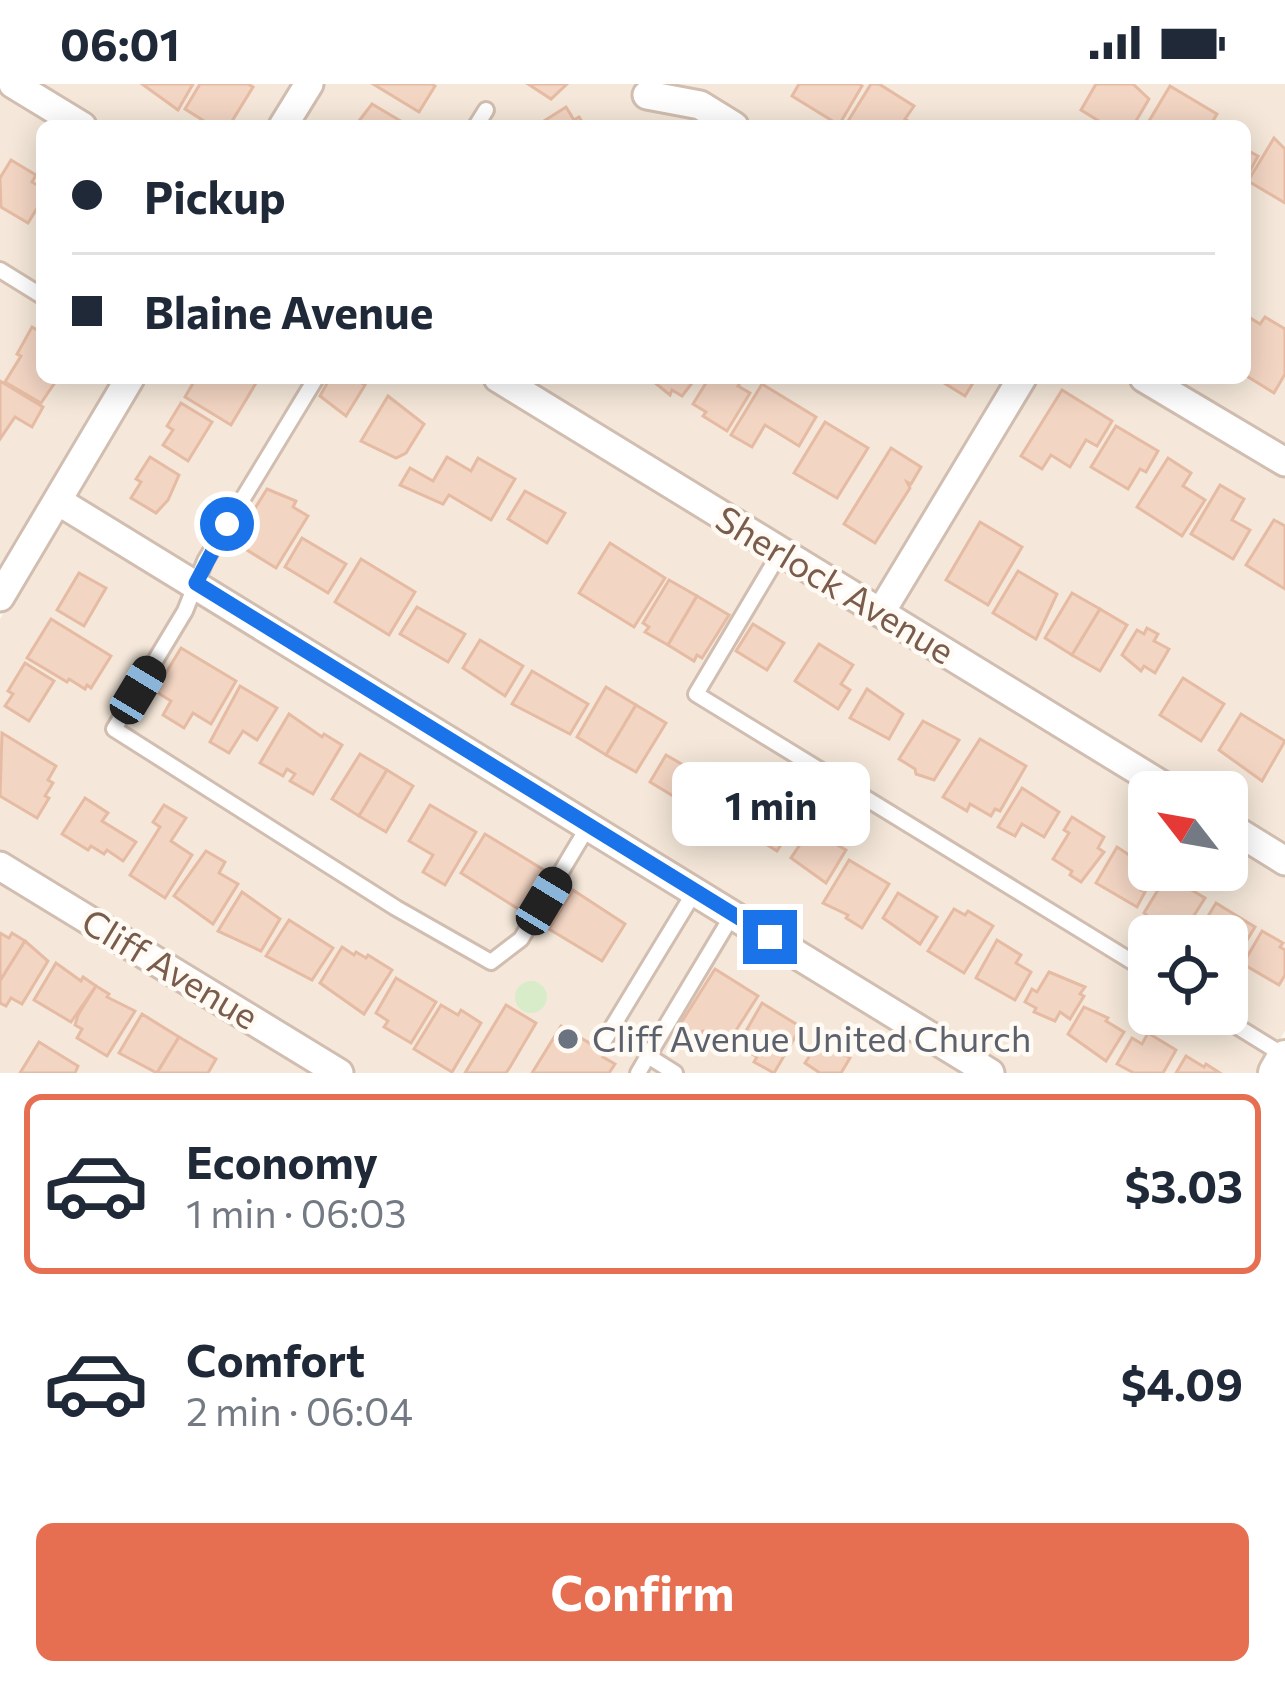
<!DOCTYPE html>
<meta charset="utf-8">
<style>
body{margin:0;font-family:Commissioner,sans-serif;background:#f6f6f7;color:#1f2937;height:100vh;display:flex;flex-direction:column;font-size:45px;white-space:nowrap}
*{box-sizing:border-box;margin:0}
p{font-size:39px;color:#747a83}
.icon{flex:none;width:66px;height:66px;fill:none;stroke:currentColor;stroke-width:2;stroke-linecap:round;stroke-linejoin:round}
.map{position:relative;height:989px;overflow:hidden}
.drawer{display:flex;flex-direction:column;background:#fff;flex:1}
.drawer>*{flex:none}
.hud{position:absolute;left:36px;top:36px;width:1215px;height:264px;border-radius:18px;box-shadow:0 6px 30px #0003;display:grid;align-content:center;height:264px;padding:0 36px;background:#fff}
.needle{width:78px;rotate:301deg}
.controls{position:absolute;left:1128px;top:687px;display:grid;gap:24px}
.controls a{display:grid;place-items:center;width:120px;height:120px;border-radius:18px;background:#fff;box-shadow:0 6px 30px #0003;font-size:60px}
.end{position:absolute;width:54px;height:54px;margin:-27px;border:15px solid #1a73e8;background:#fff;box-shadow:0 0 0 6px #fff}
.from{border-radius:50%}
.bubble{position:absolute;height:84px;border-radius:18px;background:#fff;box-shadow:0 6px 30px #0003;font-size:39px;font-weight:700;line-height:84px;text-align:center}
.car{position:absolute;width:36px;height:72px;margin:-36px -18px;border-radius:15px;box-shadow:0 0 9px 3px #0007;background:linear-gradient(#222 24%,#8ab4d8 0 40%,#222 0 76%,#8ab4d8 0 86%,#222 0)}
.hud b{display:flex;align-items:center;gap:42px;height:114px;font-size:45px}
.hud b+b{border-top:3px solid #e0e1e3}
.hud i{width:30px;height:30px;background:#1f2937}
ul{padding:21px 0 0;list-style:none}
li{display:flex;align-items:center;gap:36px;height:180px;margin:0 24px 18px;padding:0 12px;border:6px solid transparent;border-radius:18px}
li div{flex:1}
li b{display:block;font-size:45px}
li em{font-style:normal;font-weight:700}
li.on{border-color:#e76f51}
li>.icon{width:108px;height:108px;stroke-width:1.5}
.action{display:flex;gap:24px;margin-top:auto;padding:24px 36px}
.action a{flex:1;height:138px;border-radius:18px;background:#e76f51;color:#fff;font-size:48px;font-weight:700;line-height:138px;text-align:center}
.status{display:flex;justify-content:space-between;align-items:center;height:84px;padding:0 60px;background:#fff;direction:ltr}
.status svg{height:33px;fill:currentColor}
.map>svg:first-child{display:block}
.residential{fill:#f5e8da;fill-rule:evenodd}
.green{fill:#d8ecc9}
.building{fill:#f3d5c3;stroke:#e6bba3;stroke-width:3}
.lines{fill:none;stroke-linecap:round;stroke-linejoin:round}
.lane-casing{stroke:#d1beb0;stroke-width:20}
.street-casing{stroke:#d1beb0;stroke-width:33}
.secondary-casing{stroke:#d6c0b0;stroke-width:42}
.lane{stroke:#fff;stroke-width:14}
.street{stroke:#fff;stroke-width:27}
.secondary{stroke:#fff;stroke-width:36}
.route{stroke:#1a73e8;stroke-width:15}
.worship-dot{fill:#6b7280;stroke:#fffaf3;stroke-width:4.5}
.labels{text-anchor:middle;stroke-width:9;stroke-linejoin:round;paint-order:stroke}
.street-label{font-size:36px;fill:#7a5c4d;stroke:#fffaf3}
.worship-label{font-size:36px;fill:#5b616d;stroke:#fffaf3;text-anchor:start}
</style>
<div class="status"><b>06:01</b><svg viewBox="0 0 49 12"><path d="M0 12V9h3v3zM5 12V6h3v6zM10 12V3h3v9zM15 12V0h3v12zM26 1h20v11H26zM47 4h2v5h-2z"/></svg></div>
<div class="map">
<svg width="1285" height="989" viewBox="0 0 1285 989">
<rect width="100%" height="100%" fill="#fdf6ec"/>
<g class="residential">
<polygon points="37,0 290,0 264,42 105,42"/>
<path d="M322,0h963v947l-25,42h-1260v-454l145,-241h1100v-252h-948zM1149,708h78v78h-78zM1149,852h78v78h-78z"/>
<polygon points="0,11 51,42 42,42 42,294 113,294 0,481"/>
</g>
<circle class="green" cx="531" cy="913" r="16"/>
<g class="building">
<polygon points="142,0 193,0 178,26"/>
<polygon points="200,0 248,0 253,3 229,42 212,42 185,25"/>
<polygon points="373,0 431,0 435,2 419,28"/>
<polygon points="528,0 567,0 551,15"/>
<polygon points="799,0 859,0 862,2 839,41 792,12"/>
<polygon points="871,0 879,0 914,22 905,35 911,39 909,42 845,42"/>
<polygon points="1096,0 1133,0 1149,15 1133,42 1107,42 1081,26"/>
<polygon points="1170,2 1217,30 1210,42 1146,42"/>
<polygon points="372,20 409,42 355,42"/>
<polygon points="566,23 574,36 579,33 585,42 536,42"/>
<polygon points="1274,54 1285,65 1285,119 1248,97"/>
<polygon points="1245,65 1258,72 1245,96"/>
<polygon points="11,76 36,91 32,98 42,104 42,116 28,139 1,123 0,94"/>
<polygon points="1247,232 1260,240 1265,233 1285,245 1285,290 1274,309 1245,291"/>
<polygon points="32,243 42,249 42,294 58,294 41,319 5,298 21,272 17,270"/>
<polygon points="196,294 259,294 231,341 185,313"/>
<polygon points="330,294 354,294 365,301 346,332 320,312"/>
<polygon points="649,294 696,294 682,312 672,306 670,311"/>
<polygon points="709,294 743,294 738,302 750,309 727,347 703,332 706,328 693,320"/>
<polygon points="936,294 976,294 965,312"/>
<polygon points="0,297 43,323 32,343 15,333 0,355"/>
<polygon points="762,300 816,333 799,362 765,341 752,363 731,351"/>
<polygon points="1062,306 1112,337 1097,362 1086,356 1070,383 1051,371 1042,385 1021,372"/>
<polygon points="388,312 424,340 406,369 396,374 361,357"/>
<polygon points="181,319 212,338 188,377 163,361 173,346 167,342"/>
<polygon points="825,338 868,364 837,414 794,389"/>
<polygon points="1116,342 1158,367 1146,388 1140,385 1128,405 1091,383"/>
<polygon points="891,364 921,383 911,400 907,398 910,404 875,459 844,440"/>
<polygon points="150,373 179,391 168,416 156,429 131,414 141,398 136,395"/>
<polygon points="447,373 471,387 478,374 515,395 491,436 449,411 443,420 400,401 410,384 433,397"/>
<polygon points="1168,374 1191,389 1183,402 1205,416 1182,452 1137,423"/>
<polygon points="1220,401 1244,415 1232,436 1250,446 1233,475 1191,450"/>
<polygon points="267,405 296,417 293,423 308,432 276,484 234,458"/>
<polygon points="525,407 565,429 547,459 508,435"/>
<polygon points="1274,436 1285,442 1285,505 1246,481"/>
<polygon points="980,438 1022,463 988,521 946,496"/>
<polygon points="302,454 346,480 328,509 285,483"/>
<polygon points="610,459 665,494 634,543 579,509"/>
<polygon points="361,475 415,508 389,551 335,518"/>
<polygon points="1018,487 1057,510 1036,555 993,529"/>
<polygon points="79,489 106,504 84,542 57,526"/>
<polygon points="669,496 697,512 668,561 645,548 649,543 643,539"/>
<polygon points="1072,509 1100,525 1072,571 1045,554"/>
<polygon points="697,512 729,531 702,574 697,571 694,577 668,561"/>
<polygon points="417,523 465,550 448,578 400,550"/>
<polygon points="1100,525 1127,541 1100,587 1072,571"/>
<polygon points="51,535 111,572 91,604 87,601 85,605 69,595 67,598 27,574"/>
<polygon points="753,540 784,559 767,586 736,567"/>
<polygon points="1147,544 1158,550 1154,557 1169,565 1155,589 1144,582 1141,587 1122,571 1137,546 1144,550"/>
<polygon points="480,556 523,582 505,612 463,584"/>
<polygon points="819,560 853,581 841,600 850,606 838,625 795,597"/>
<polygon points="181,564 236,597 211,640 193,629 184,644 163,631 171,617 155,607"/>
<polygon points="25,579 54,597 29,637 5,622 13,610 8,607"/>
<polygon points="532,587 588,620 570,650 512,620"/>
<polygon points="1183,594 1224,620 1201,657 1160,631"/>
<polygon points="240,602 277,624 257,656 243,647 229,669 210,658"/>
<polygon points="606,603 636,621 606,671 577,653"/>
<polygon points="867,605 903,630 889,655 850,634"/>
<polygon points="636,621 666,639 636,688 606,671"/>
<polygon points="289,630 322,653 324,650 342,661 313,710 290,697 295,690 287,685 283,692 260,679"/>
<polygon points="1241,630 1285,657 1262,697 1219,666"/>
<polygon points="923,637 959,656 934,696 916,690 915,685 899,675"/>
<polygon points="2,649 56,682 48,696 53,699 45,712 49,714 37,734 0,712"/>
<polygon points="980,655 1026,682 1000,727 995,725 991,732 970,720 967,727 943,713"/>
<polygon points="360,670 387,686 359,732 332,715"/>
<polygon points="666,671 699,690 683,718 650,698"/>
<polygon points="387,686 413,702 386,748 359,732"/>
<polygon points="704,691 727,701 726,703 743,713 727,741 690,717"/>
<polygon points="1022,704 1059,728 1044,753 1022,740 1015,752 998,743"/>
<polygon points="85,714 108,729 102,737 136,758 123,777 107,766 104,770 91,762 88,766 62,750"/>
<polygon points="754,718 793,742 777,767 738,743"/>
<polygon points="164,721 186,734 171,757 192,771 165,814 130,791 160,743 153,738"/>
<polygon points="430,721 476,748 445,801 423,788 433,771 409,757"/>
<polygon points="1072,733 1104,753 1098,764 1104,768 1081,798 1070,791 1072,787 1053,775 1069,749 1064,746"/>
<polygon points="814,740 823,746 820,751 846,766 826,799 791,774"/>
<polygon points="485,750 544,786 520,826 461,789"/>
<polygon points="1117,763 1152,786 1141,806 1145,808 1137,823 1096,799"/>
<polygon points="206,767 225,778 219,789 238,800 213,840 174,812"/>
<polygon points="849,776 889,800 862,844 846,834 848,831 823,819"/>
<polygon points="1164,796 1177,804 1180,799 1205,814 1183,849 1169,841 1165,846 1144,829"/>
<polygon points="573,806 625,840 602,877 549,845"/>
<polygon points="242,808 280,835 261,867 218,847"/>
<polygon points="898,809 937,833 920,860 883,834"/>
<polygon points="1216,819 1255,843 1236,874 1227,869 1227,852 1196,852"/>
<polygon points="954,825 965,831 968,827 993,842 964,889 928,867"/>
<polygon points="289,836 333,864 312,896 266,872"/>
<polygon points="1262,847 1283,859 1280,863 1285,866 1285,891 1279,901 1243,880"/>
<polygon points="0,849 9,854 12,849 25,857 0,897"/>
<polygon points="997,856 1021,871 1016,879 1031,888 1015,916 976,894"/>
<polygon points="25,857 48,877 22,920 11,914 6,922 0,919 0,897"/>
<polygon points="342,863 354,871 356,868 366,874 368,871 392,886 364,930 320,899"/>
<polygon points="56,879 81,897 83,893 96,902 71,938 34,916"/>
<polygon points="715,885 758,912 726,962 703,947 698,954 679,942"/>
<polygon points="1049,888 1085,903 1080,910 1084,912 1070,935 1060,928 1055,937 1034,928 1036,924 1025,918 1032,905 1037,908"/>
<polygon points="396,894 436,918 411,959 384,943 388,937 376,929"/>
<polygon points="96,902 109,910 107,913 135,927 107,972 77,954 82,945 75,941 78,931"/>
<polygon points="762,919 801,943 774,989 754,978 757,973 738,961"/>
<polygon points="441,921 458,931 461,926 481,939 452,988 414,965"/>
<polygon points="506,921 536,939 510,983 506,989 465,989"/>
<polygon points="1084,923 1108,934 1106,937 1124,948 1106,977 1068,950"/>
<polygon points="142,930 179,953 157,989 119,969"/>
<polygon points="561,942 606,969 603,973 615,980 609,989 532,989"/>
<polygon points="1148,949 1176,966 1163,989 1134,989 1117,980 1132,954 1142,960"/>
<polygon points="179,953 216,975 208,989 157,989"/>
<polygon points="820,956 850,974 841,989 820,989 805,979"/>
<polygon points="39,958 78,982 75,989 20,989"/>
<polygon points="1186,972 1204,983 1206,980 1220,989 1176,989"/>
</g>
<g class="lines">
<g class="lane-casing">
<g id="lane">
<polyline points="476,42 486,26"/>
<polyline points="0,186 42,212"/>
<polyline points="316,294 205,477 185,527 114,645 396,824 491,878 521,855 589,741"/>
<polyline points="781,467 696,610 1149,888"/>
<polyline points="1217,930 1285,972"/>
<polyline points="602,960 695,807"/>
<polyline points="648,972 733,830"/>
<polyline points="638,989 648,972 675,989"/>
</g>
</g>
<g class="street-casing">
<g id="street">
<polyline points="13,0 82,42"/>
<polyline points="647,11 700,21 734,42"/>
<polyline points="283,42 309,0"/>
<polyline points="498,294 1173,708"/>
<polyline points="1144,294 1285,378"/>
<polyline points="58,417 990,989"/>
<polyline points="0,513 130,294"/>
<polyline points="881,528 1022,294"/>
<polyline points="1227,741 1285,777"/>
<polyline points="0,782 339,989"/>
</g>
</g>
<g class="secondary-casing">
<polyline id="secondary" points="1277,989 1285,975"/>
</g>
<use href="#lane" class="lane"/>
<use href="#street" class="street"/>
<use href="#secondary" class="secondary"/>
</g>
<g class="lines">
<polyline class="route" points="227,440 196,499 770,853"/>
</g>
<circle class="worship-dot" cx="568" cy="955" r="12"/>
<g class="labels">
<g class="street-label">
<text transform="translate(835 501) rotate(31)" y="13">Sherlock Avenue</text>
<text transform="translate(170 885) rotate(31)" y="13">Cliff Avenue</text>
</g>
<g class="worship-label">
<text x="592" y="968">Cliff Avenue United Church</text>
</g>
</g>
</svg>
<div class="controls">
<a><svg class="needle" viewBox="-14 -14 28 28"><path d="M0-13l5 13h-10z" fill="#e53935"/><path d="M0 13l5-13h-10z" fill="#747a83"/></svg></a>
<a><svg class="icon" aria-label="locate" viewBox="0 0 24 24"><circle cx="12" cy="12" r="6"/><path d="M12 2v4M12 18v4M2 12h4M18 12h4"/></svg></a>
</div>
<i class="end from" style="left:227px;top:440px"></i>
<i class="end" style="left:770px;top:853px"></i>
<div class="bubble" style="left:672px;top:678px;width:198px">1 min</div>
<i class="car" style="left:138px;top:606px;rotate:31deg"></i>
<i class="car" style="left:544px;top:817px;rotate:31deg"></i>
<div class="hud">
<b><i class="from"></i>Pickup</b>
<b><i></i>Blaine Avenue</b>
</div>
</div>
<section class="drawer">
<ul>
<li class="on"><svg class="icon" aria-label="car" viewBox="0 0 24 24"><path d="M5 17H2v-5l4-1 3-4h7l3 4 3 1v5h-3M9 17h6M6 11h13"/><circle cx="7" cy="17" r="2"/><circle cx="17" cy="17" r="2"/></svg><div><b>Economy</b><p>1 min · 06:03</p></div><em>$3.03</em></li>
<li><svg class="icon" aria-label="car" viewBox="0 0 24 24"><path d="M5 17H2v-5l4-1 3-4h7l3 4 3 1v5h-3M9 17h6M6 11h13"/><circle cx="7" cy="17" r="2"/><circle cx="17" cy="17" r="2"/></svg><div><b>Comfort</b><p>2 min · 06:04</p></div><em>$4.09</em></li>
</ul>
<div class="action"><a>Confirm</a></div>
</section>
